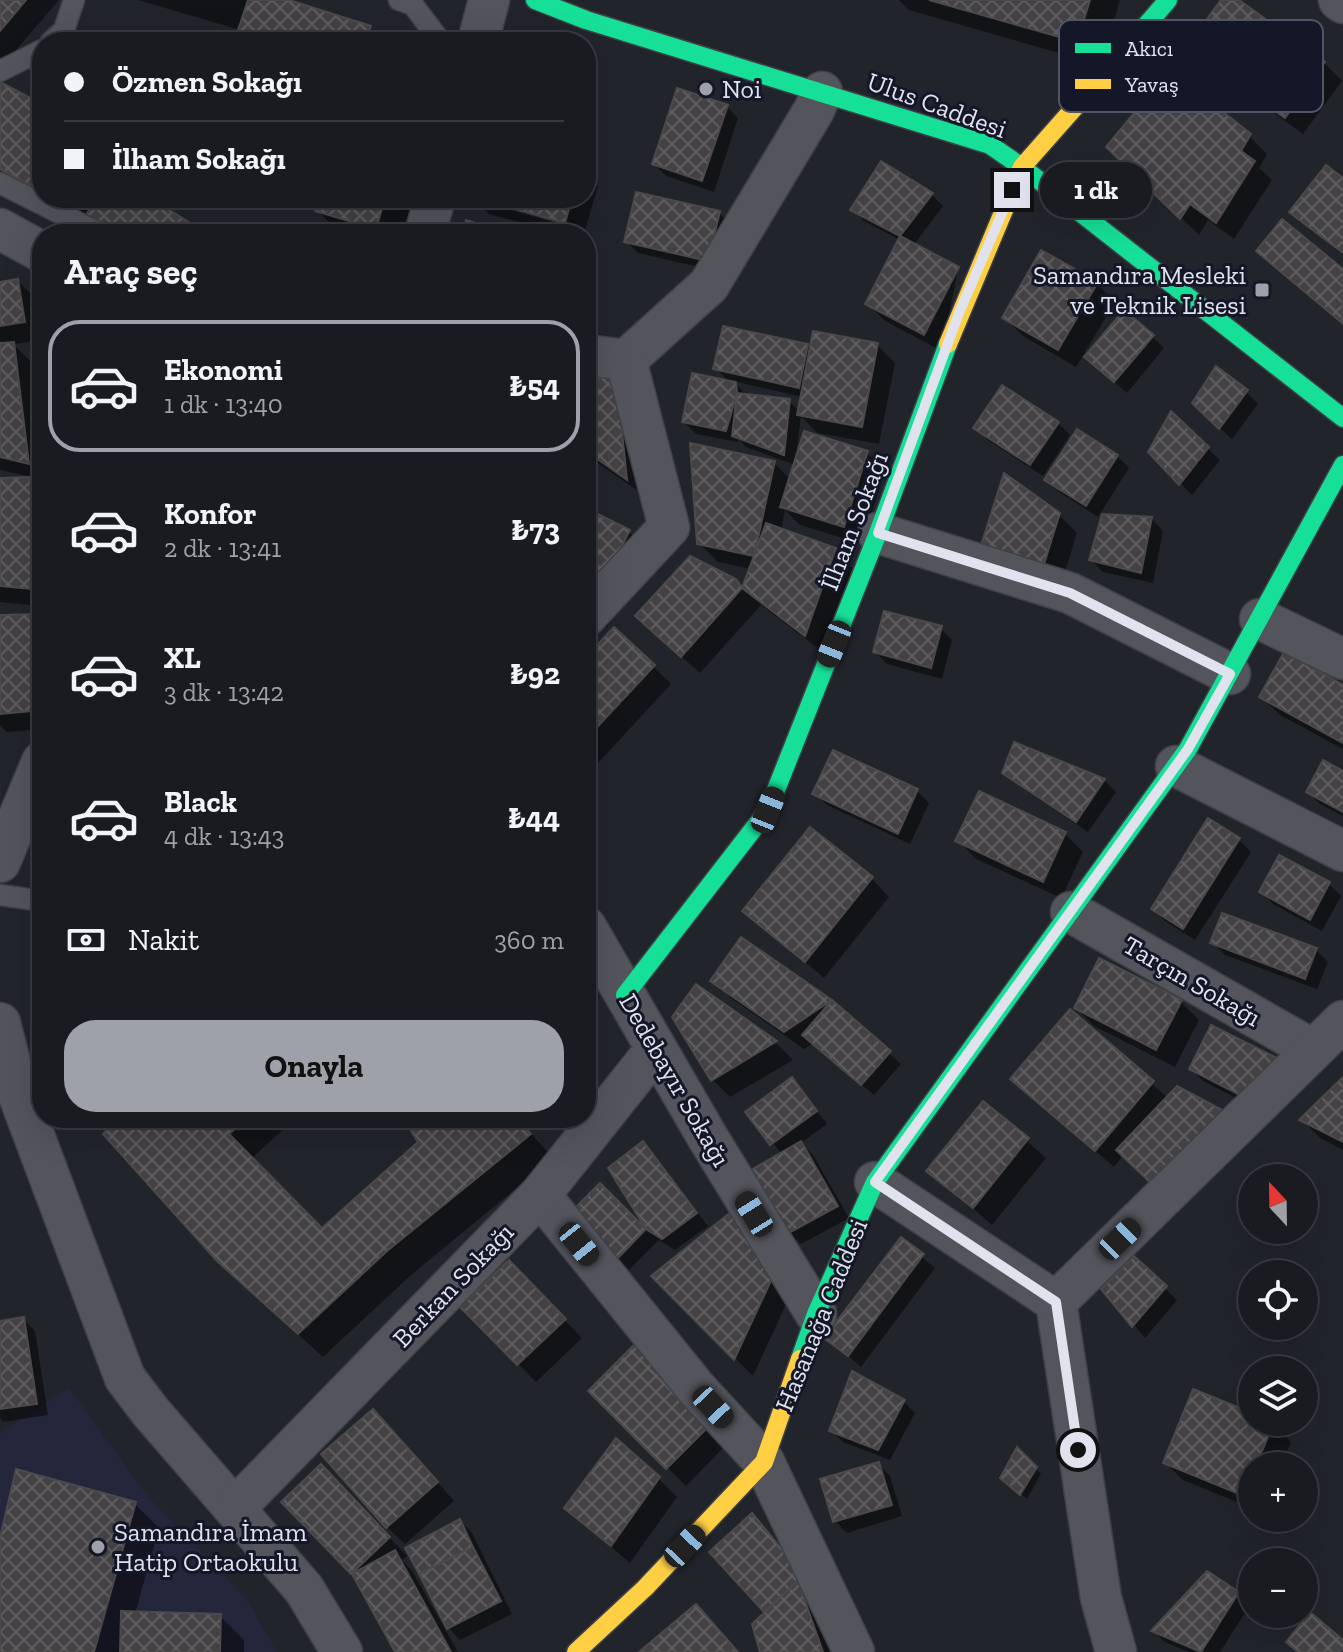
<!DOCTYPE html>
<html lang="tr">
<meta charset="utf-8">
<style>
body{margin:0;font-family:"Zilla Slab",serif;background:#27282e;color:#f1f3f6;height:100vh;display:flex;flex-direction:column;font-size:30px;white-space:nowrap}
*{box-sizing:border-box;margin:0}
p{font-size:26px;color:#9fa1a5}
.icon{flex:none;width:44px;height:44px;fill:none;stroke:currentColor;stroke-width:2;stroke-linecap:round;stroke-linejoin:round}
.map{position:relative;flex:1;overflow:hidden}
.drawer{position:absolute;left:32px;top:224px;width:564px;height:904px;display:flex;flex-direction:column;background:#1a1b21;border-radius:32px;box-shadow:0 8px 32px #0002,0 0 0 2px #38393f}
.drawer>*{flex:none}
.guide{position:absolute;left:32px;top:32px;width:564px;height:176px;border-radius:32px;box-shadow:0 8px 32px #0002,0 0 0 2px #38393f;display:grid;align-content:center;height:176px;padding:0 32px;background:#1a1b21}
.needle{width:52px;rotate:338deg}
.controls{position:absolute;left:1238px;top:1164px;display:grid;gap:16px}
.controls a{display:grid;place-items:center;width:80px;height:80px;border-radius:50%;background:#1a1b21;box-shadow:0 8px 32px #0002,0 0 0 2px #38393f;font-size:40px}
.end{position:absolute;width:36px;height:36px;margin:-18px;border:10px solid #e0e3ee;background:#111;box-shadow:0 0 0 4px #111}
.from{border-radius:50%}
.bubble{position:absolute;height:56px;border-radius:28px;background:#1a1b21;box-shadow:0 8px 32px #0002,0 0 0 2px #38393f;font-size:26px;font-weight:700;line-height:56px;text-align:center}
.car{position:absolute;width:24px;height:48px;margin:-24px -12px;border-radius:10px;box-shadow:0 0 6px 2px #0007;background:linear-gradient(#222 24%,#8ab4d8 0 40%,#222 0 76%,#8ab4d8 0 86%,#222 0)}
.guide b{display:flex;align-items:center;gap:28px;height:76px;font-size:30px}
.guide b+b{border-top:2px solid #38393f}
.guide i{width:20px;height:20px;background:#f1f3f6}
ul{padding:0;list-style:none}
li{display:flex;align-items:center;gap:24px;height:132px;margin:0 16px 12px;padding:0 16px;border:4px solid transparent;border-radius:32px}
li div{flex:1}
li b{display:block;font-size:30px}
li em{font-style:normal;font-weight:700}
li.selected{border-color:#9ea0aa}
li>.icon{width:72px;height:72px;stroke-width:1.5}
h2{padding:0 32px;font-size:36px;line-height:96px}
.pay{display:flex;align-items:center;gap:20px;height:88px;padding:0 32px;font-size:30px}
.pay p{margin-inline-start:auto}
.cta{display:flex;gap:16px;margin-top:auto;padding:16px 32px}
.cta a{flex:1;height:92px;border-radius:32px;background:#9ea0aa;color:#111;font-size:32px;font-weight:700;line-height:92px;text-align:center}
.map>svg:first-child{display:block}
.built{fill:#24273c}
.shadow{fill:#0007;fill-rule:evenodd}
.building{fill:url(#building-cross-hatch);stroke:#4c494b;stroke-width:2}
.lines{fill:none;stroke-linecap:round;stroke-linejoin:round}
.lane-casing{stroke:#3e4148;stroke-width:23}
.street-casing{stroke:#3e4148;stroke-width:43}
.fast-casing{stroke:#3e4148;stroke-width:21}
.slow-casing{stroke:#3e4148;stroke-width:21}
.lane{stroke:#53545c;stroke-width:20}
.street{stroke:#53545c;stroke-width:40}
.fast{stroke:#16e098;stroke-width:18}
.slow{stroke:#ffcf43;stroke-width:18}
.route{stroke:#e0e3ee;stroke-width:10}
.poi-dot{fill:#9ea0aa;stroke:#141727;stroke-width:3}
.labels{text-anchor:middle;stroke-width:6;stroke-linejoin:round;paint-order:stroke}
.poi-label{font-size:26px;fill:#e0e3ee;stroke:#141727;text-anchor:start}
.street-label{font-size:26px;fill:#e0e3ee;stroke:#141727}
.key{fill:#141727;stroke:#515463;stroke-width:2}
.key-label{font-size:22px;fill:#e0e3ee}
</style>
<div class="map">
<svg width="1343" height="1652" viewBox="0 0 1343 1652">
<defs>
<pattern id="building-cross-hatch" width="8" height="8" patternUnits="userSpaceOnUse" patternTransform="scale(2)"><rect width="8" height="8" fill="#434144"/><path d="M0 0l8 8M0 8l8-8" fill="none" stroke="#5e5c5f"/></pattern>
</defs>
<rect width="100%" height="100%" fill="#22242c"/>
<polygon class="built" points="69,1388 146,1494 247,1600 277,1652 0,1652 0,1433"/>
<g class="shadow">
<polygon points="0,0 59,0 3,65 0,62"/>
<polygon points="138,0 283,0 370,28 384,42 249,42 239,33 240,30"/>
<polygon points="899,0 1120,0 1101,65 909,10"/>
<polygon points="1223,0 1235,0 1324,63 1342,81 1303,134 1207,65 1189,47"/>
<polygon points="0,84 42,106 42,198 147,198 204,234 109,234 0,176"/>
<polygon points="727,107 738,118 714,192 666,176 654,164"/>
<polygon points="1249,136 1267,154 1259,168 1272,180 1234,239 1208,220 1199,235 1109,147"/>
<path d="M586,174l12,12 -14,48h-22l-73,-20 -16,-16h113zM490,200l85,24 -1,4 -84,-24z"/>
<polygon points="1343,181 1343,255 1310,229 1292,211"/>
<polygon points="932,195 943,206 913,246 958,269 942,351 885,321 867,303 900,240 864,221 852,209"/>
<polygon points="321,198 427,198 417,234 341,234 318,211"/>
<polygon points="719,213 731,225 720,272 638,253 626,241"/>
<polygon points="0,278 1,284 18,281 36,299 42,340 13,344 31,362 42,448 42,479 0,470"/>
<polygon points="1097,284 1115,302 1076,367 1023,336 1005,318"/>
<polygon points="1152,336 1164,348 1127,393 1099,369"/>
<path d="M877,345l18,18 -16,81 -62,-11 -16,-17 -5,40 71,-3 18,18 -23,73 -62,-19 -15,-15 -4,21 54,19 18,18 -30,84 -62,-47 -61,68 -44,-39 79,-53 9,8 7,-20 -33,-7 -19,-19 75,-80 17,17 4,-15 -49,-18 -7,-8 -1,3 -42,-8 -12,-12 46,-39 -14,-15 91,-22 4,4zM733,381l69,16 -2,15 -11,-11 -42,-5z"/>
<polygon points="614,367 644,495 586,455 586,370"/>
<polygon points="1246,392 1258,404 1232,439 1206,415"/>
<polygon points="1172,414 1220,460 1192,495 1150,451"/>
<polygon points="1058,423 1070,435 1043,476 988,440 976,428"/>
<polygon points="1077,432 1117,456 1129,468 1098,517 1059,492 1047,480"/>
<polygon points="28,479 42,493 42,606 0,602 0,480"/>
<polygon points="586,510 629,532 647,550 607,627 586,616"/>
<polygon points="1059,515 1077,533 1058,594 979,557"/>
<polygon points="1152,519 1163,531 1153,583 1103,572 1091,560"/>
<polygon points="42,616 42,729 7,732 0,725 0,617"/>
<polygon points="940,628 952,640 942,679 887,664 875,652"/>
<polygon points="586,660 653,666 671,684 586,776"/>
<polygon points="1343,687 1343,749 1280,715 1262,697"/>
<polygon points="1005,772 1104,780 1116,792 1088,832 1017,784"/>
<polygon points="1343,773 1343,816 1320,804 1308,792"/>
<polygon points="917,791 929,803 910,844 827,805 815,794"/>
<polygon points="1209,821 1239,840 1251,852 1195,940 1165,921 1153,909"/>
<polygon points="1065,834 1083,852 1061,898 976,859 958,840"/>
<polygon points="1280,858 1329,884 1341,896 1322,931 1273,904 1262,892"/>
<polygon points="872,879 889,897 824,978 745,911"/>
<polygon points="742,940 831,1002 901,1064 874,1095 813,1043 804,1049 731,998 713,980"/>
<polygon points="1213,943 1316,950 1328,962 1317,989 1225,955"/>
<polygon points="586,986 597,998 586,1008"/>
<polygon points="696,986 776,1043 793,1060 730,1097 712,1079"/>
<polygon points="1181,1002 1199,1020 1175,1067 1094,1026 1076,1008"/>
<polygon points="1070,1012 1168,1098 1114,1167 1013,1079"/>
<polygon points="1212,1028 1252,1106 1203,1081 1191,1069"/>
<polygon points="792,1080 827,1124 801,1143 813,1155 849,1218 801,1244 789,1233 782,1154 748,1112"/>
<polygon points="1343,1080 1343,1150 1320,1138 1302,1120"/>
<polygon points="983,1103 1046,1158 992,1225 929,1171"/>
<polygon points="123,1118 296,1118 251,1159 322,1231 421,1143 416,1118 517,1118 553,1158 411,1275 323,1357 243,1284"/>
<polygon points="643,1144 708,1226 675,1250 659,1240 629,1270 572,1214 600,1186 651,1235 611,1168"/>
<polygon points="731,1214 792,1291 753,1376 654,1276"/>
<polygon points="901,1240 935,1268 861,1367 827,1338"/>
<polygon points="1134,1259 1177,1300 1145,1338 1104,1289"/>
<polygon points="509,1263 582,1338 536,1382 463,1307"/>
<polygon points="23,1319 35,1331 48,1415 3,1422 0,1418 0,1323"/>
<polygon points="634,1348 729,1442 686,1486 591,1391"/>
<polygon points="904,1402 915,1413 890,1460 843,1442 831,1430"/>
<polygon points="1252,1415 1252,1422 1273,1424 1291,1442 1281,1466 1252,1466 1252,1508 1183,1480 1165,1462"/>
<polygon points="391,1429 454,1501 405,1544 387,1527"/>
<polygon points="1017,1450 1041,1474 1027,1499 1008,1483"/>
<polygon points="878,1464 890,1476 902,1516 847,1533 835,1521"/>
<polygon points="659,1479 677,1497 630,1563 566,1508"/>
<polygon points="339,1485 407,1556 402,1560 412,1571 458,1652 397,1652 356,1574 284,1502"/>
<polygon points="135,1504 159,1528 135,1614 220,1616 244,1640 244,1652 0,1652 0,1546"/>
<polygon points="752,1516 815,1589 833,1652 762,1652 767,1612 712,1552"/>
<polygon points="460,1521 472,1533 512,1614 460,1640 449,1628"/>
<polygon points="1238,1593 1250,1605 1220,1652 1188,1652 1165,1642 1153,1631"/>
</g>
<g class="building">
<polygon points="0,0 26,0 0,31"/>
<polygon points="248,0 289,0 371,26 366,42 264,42 237,33"/>
<polygon points="929,0 1090,0 1077,42"/>
<polygon points="1221,0 1239,0 1325,62 1285,118 1186,47"/>
<polygon points="1170,70 1251,134 1241,151 1255,161 1216,223 1190,204 1180,219 1106,147"/>
<polygon points="0,82 42,104 42,192 0,169"/>
<polygon points="677,88 728,105 702,181 652,164"/>
<polygon points="881,161 933,193 900,236 850,210"/>
<polygon points="1326,165 1343,178 1343,253 1289,212"/>
<polygon points="636,192 720,211 708,261 624,242"/>
<polygon points="97,198 150,198 208,234 116,234 86,215"/>
<polygon points="319,198 385,198 376,229 315,211"/>
<polygon points="475,198 572,198 565,223"/>
<polygon points="1282,219 1343,269 1342,323 1256,251"/>
<polygon points="466,220 513,234 462,234"/>
<polygon points="900,236 959,267 924,335 865,304"/>
<polygon points="1041,250 1098,282 1058,350 1002,318"/>
<polygon points="18,279 25,322 0,326 0,282"/>
<polygon points="1124,310 1154,335 1114,382 1084,357"/>
<polygon points="723,326 808,344 799,388 713,369"/>
<polygon points="813,331 878,343 862,427 797,415"/>
<polygon points="14,342 29,464 0,457 0,343"/>
<polygon points="615,365 627,480 586,451 586,368"/>
<polygon points="1216,366 1248,390 1219,429 1192,403"/>
<polygon points="692,373 736,382 737,393 726,431 682,422"/>
<polygon points="1002,385 1059,422 1030,465 973,428"/>
<polygon points="737,393 790,399 784,455 732,436"/>
<polygon points="1171,411 1209,447 1179,485 1148,452"/>
<polygon points="1077,429 1118,455 1086,506 1044,480"/>
<polygon points="804,431 868,451 844,527 780,507"/>
<polygon points="690,443 775,461 754,556 697,544"/>
<polygon points="1004,473 1060,513 1040,577 977,558"/>
<polygon points="29,477 42,544 42,590 0,586 0,478"/>
<polygon points="586,508 630,530 589,610 586,609"/>
<polygon points="1102,514 1152,517 1141,573 1089,560"/>
<polygon points="766,523 836,548 805,636 742,588"/>
<polygon points="690,556 736,579 742,588 681,657 635,616"/>
<polygon points="884,611 942,626 931,668 873,652"/>
<polygon points="42,614 42,710 0,714 0,615"/>
<polygon points="614,627 655,665 586,739 586,657"/>
<polygon points="1284,652 1343,685 1343,743 1259,697"/>
<polygon points="1014,742 1105,779 1076,822 1002,773"/>
<polygon points="833,750 918,789 898,834 812,794"/>
<polygon points="1323,760 1343,771 1343,812 1306,792"/>
<polygon points="979,791 1066,832 1043,882 955,841"/>
<polygon points="1208,818 1240,838 1183,929 1151,909"/>
<polygon points="810,827 873,877 805,962 742,911"/>
<polygon points="1279,855 1330,882 1310,920 1259,892"/>
<polygon points="1222,913 1317,948 1305,979 1210,943"/>
<polygon points="741,937 832,1000 784,1032 710,981"/>
<polygon points="1099,958 1182,1000 1156,1050 1074,1008"/>
<polygon points="696,984 777,1041 711,1081 672,1017"/>
<polygon points="832,1000 891,1051 861,1085 802,1035"/>
<polygon points="1070,1009 1154,1081 1095,1151 1010,1079"/>
<polygon points="1211,1025 1277,1058 1240,1095 1189,1069"/>
<polygon points="792,1077 817,1111 770,1145 745,1112"/>
<polygon points="1343,1077 1343,1142 1299,1120"/>
<polygon points="1177,1086 1224,1111 1154,1186 1116,1150"/>
<polygon points="983,1101 1029,1138 973,1208 926,1171"/>
<polygon points="120,1118 247,1118 229,1134 322,1228 418,1142 406,1123 413,1118 517,1118 531,1134 387,1251 298,1334 217,1261 103,1134"/>
<polygon points="643,1141 697,1213 662,1239 646,1229 608,1168"/>
<polygon points="801,1141 838,1206 787,1234 751,1170"/>
<polygon points="600,1183 646,1229 616,1260 569,1214"/>
<polygon points="731,1212 775,1272 734,1360 651,1276"/>
<polygon points="901,1237 924,1254 848,1356 824,1338"/>
<polygon points="1134,1256 1167,1286 1132,1327 1101,1289"/>
<polygon points="509,1260 566,1319 517,1365 460,1307"/>
<polygon points="24,1317 37,1404 0,1409 0,1321"/>
<polygon points="634,1345 712,1423 666,1469 588,1391"/>
<polygon points="852,1371 905,1400 878,1450 829,1431"/>
<polygon points="1193,1389 1252,1413 1252,1422 1274,1422 1256,1466 1252,1466 1252,1475 1244,1496 1163,1463"/>
<polygon points="373,1409 438,1482 386,1528 321,1454"/>
<polygon points="616,1438 660,1477 611,1546 564,1508"/>
<polygon points="1017,1447 1037,1467 1020,1495 1000,1478"/>
<polygon points="879,1462 892,1505 833,1522 820,1479"/>
<polygon points="321,1464 390,1537 351,1574 281,1502"/>
<polygon points="16,1469 136,1502 94,1652 0,1652 0,1538"/>
<polygon points="752,1513 804,1576 764,1612 709,1552"/>
<polygon points="460,1519 473,1547 419,1574 405,1548"/>
<polygon points="473,1547 501,1601 447,1629 419,1574"/>
<polygon points="395,1550 451,1652 395,1652 352,1574"/>
<polygon points="1207,1571 1239,1592 1201,1652 1151,1631"/>
<polygon points="798,1581 823,1652 760,1652 752,1624"/>
<polygon points="696,1604 738,1652 639,1652"/>
<polygon points="121,1611 221,1614 220,1652 120,1652"/>
<polygon points="1310,1612 1343,1640 1343,1649 1338,1652 1298,1652 1286,1642"/>
</g>
<g class="lines">
<g class="lane-casing">
<g id="lane">
<polyline points="399,0 413,5 441,42"/>
<polyline points="51,42 64,30 74,0"/>
<polyline points="0,71 42,50"/>
<polyline points="0,183 101,234"/>
<polyline points="0,895 42,901"/>
</g>
</g>
<g class="street-casing">
<g id="street">
<polyline points="1339,0 1343,3"/>
<polyline points="478,42 489,0"/>
<polyline points="0,229 42,252"/>
<polyline points="425,234 435,198"/>
<polyline points="586,355 626,360 709,285 814,110 822,92"/>
<polyline points="878,533 1070,593 1230,674"/>
<polyline points="586,616 669,527 626,360"/>
<polyline points="1260,619 1343,659"/>
<polyline points="1176,766 1343,851"/>
<polyline points="0,862 42,762"/>
<polyline points="1071,912 1313,1050"/>
<polyline points="586,927 708,1138 816,1314"/>
<polyline points="0,1023 18,1093 125,1378 150,1411 304,1589 342,1652"/>
<polyline points="875,1182 1056,1302 1101,1598 1116,1652"/>
<polyline points="540,1195 696,1388 764,1462 854,1652"/>
<polyline points="1056,1302 1343,1021"/>
<polyline points="235,1508 540,1195 656,1049"/>
</g>
</g>
<g class="fast-casing">
<g id="fast">
<polyline points="535,0 586,20 990,145 1022,167 1343,418"/>
<polyline points="1083,98 1168,0"/>
<polyline points="625,995 768,810 878,533 948,344"/>
<polyline points="800,1359 816,1314 875,1182 1188,749 1343,465"/>
</g>
</g>
<g class="slow-casing">
<g id="slow">
<polyline points="948,344 1022,167 1083,98"/>
<polyline points="576,1652 645,1588 764,1462 800,1359"/>
</g>
</g>
<use href="#lane" class="lane"/>
<use href="#street" class="street"/>
<use href="#fast" class="fast"/>
<use href="#slow" class="slow"/>
</g>
<g class="lines">
<polyline class="route" points="1012,190 959,313 878,533 1070,593 1230,674 1188,749 875,1182 1056,1302 1078,1450"/>
</g>
<g class="poi-dot">
<circle cx="706" cy="89" r="8"/>
<rect x="1254" y="282" width="16" height="16" rx="4"/>
<circle cx="98" cy="1547" r="8"/>
</g>
<g class="labels">
<g class="poi-label">
<text x="722" y="98">Noi</text>
<text x="1246" y="284" text-anchor="end">Samandıra Mesleki<tspan x="1246" dy="30">ve Teknik Lisesi</tspan></text>
<text x="114" y="1541">Samandıra İmam<tspan x="114" dy="30">Hatip Ortaokulu</tspan></text>
</g>
<g class="street-label">
<text transform="translate(937 105) rotate(20)" y="9">Ulus Caddesi</text>
<text transform="translate(854 521) rotate(-69)" y="9">İlham Sokağı</text>
<text transform="translate(1192 981) rotate(30)" y="9">Tarçın Sokağı</text>
<text transform="translate(675 1080) rotate(60)" y="9">Dedebayır Sokağı</text>
<text transform="translate(453 1285) rotate(-46)" y="9">Berkan Sokağı</text>
<text transform="translate(821 1315) rotate(-68)" y="9">Hasanağa Caddesi</text>
</g>
</g>
<rect x="1059" y="20" width="264" height="92" rx="12" class="key"/>
<rect x="1075" y="43" width="36" height="10" fill="#16e098"/>
<rect x="1075" y="79" width="36" height="10" fill="#ffcf43"/>
<g class="key-label">
<text x="1125" y="56">Akıcı</text>
<text x="1125" y="92">Yavaş</text>
</g>
</svg>
<div class="controls">
<a><svg class="needle" viewBox="-14 -14 28 28"><path d="M0-13l5 13h-10z" fill="#e53935"/><path d="M0 13l5-13h-10z" fill="#9fa1a5"/></svg></a>
<a><svg class="icon" aria-label="locate" viewBox="0 0 24 24"><circle cx="12" cy="12" r="6"/><path d="M12 2v4M12 18v4M2 12h4M18 12h4"/></svg></a>
<a><svg class="icon" aria-label="layers" viewBox="0 0 24 24"><path d="M12 4l9 5-9 5-9-5zM3 14l9 5 9-5"/></svg></a>
<a>+</a>
<a>−</a>
</div>
<i class="end from" style="left:1078px;top:1450px"></i>
<i class="end" style="left:1012px;top:190px"></i>
<div class="bubble" style="left:1040px;top:162px;width:112px">1 dk</div>
<i class="car" style="left:834px;top:644px;rotate:202deg"></i>
<i class="car" style="left:768px;top:810px;rotate:22deg"></i>
<i class="car" style="left:754px;top:1214px;rotate:328deg"></i>
<i class="car" style="left:1120px;top:1239px;rotate:46deg"></i>
<i class="car" style="left:579px;top:1244px;rotate:141deg"></i>
<i class="car" style="left:713px;top:1407px;rotate:137deg"></i>
<i class="car" style="left:685px;top:1546px;rotate:43deg"></i>
<div class="guide">
<b><i class="from"></i>Özmen Sokağı</b>
<b><i></i>İlham Sokağı</b>
</div>
<section class="drawer">
<h2>Araç seç</h2>
<ul>
<li class="selected"><svg class="icon" aria-label="car" viewBox="0 0 24 24"><path d="M5 17H2v-5l4-1 3-4h7l3 4 3 1v5h-3M9 17h6M6 11h13"/><circle cx="7" cy="17" r="2"/><circle cx="17" cy="17" r="2"/></svg><div><b>Ekonomi</b><p>1 dk · 13:40</p></div><em>₺54</em></li>
<li><svg class="icon" aria-label="car" viewBox="0 0 24 24"><path d="M5 17H2v-5l4-1 3-4h7l3 4 3 1v5h-3M9 17h6M6 11h13"/><circle cx="7" cy="17" r="2"/><circle cx="17" cy="17" r="2"/></svg><div><b>Konfor</b><p>2 dk · 13:41</p></div><em>₺73</em></li>
<li><svg class="icon" aria-label="car" viewBox="0 0 24 24"><path d="M5 17H2v-5l4-1 3-4h7l3 4 3 1v5h-3M9 17h6M6 11h13"/><circle cx="7" cy="17" r="2"/><circle cx="17" cy="17" r="2"/></svg><div><b>XL</b><p>3 dk · 13:42</p></div><em>₺92</em></li>
<li><svg class="icon" aria-label="car" viewBox="0 0 24 24"><path d="M5 17H2v-5l4-1 3-4h7l3 4 3 1v5h-3M9 17h6M6 11h13"/><circle cx="7" cy="17" r="2"/><circle cx="17" cy="17" r="2"/></svg><div><b>Black</b><p>4 dk · 13:43</p></div><em>₺44</em></li>
</ul>
<div class="pay"><svg class="icon" aria-label="cash" viewBox="0 0 24 24"><path d="M3 7h18v10H3z"/><circle cx="12" cy="12" r="2"/></svg>Nakit<p>360 m</p></div>
<div class="cta"><a>Onayla</a></div>
</section>
</div>
